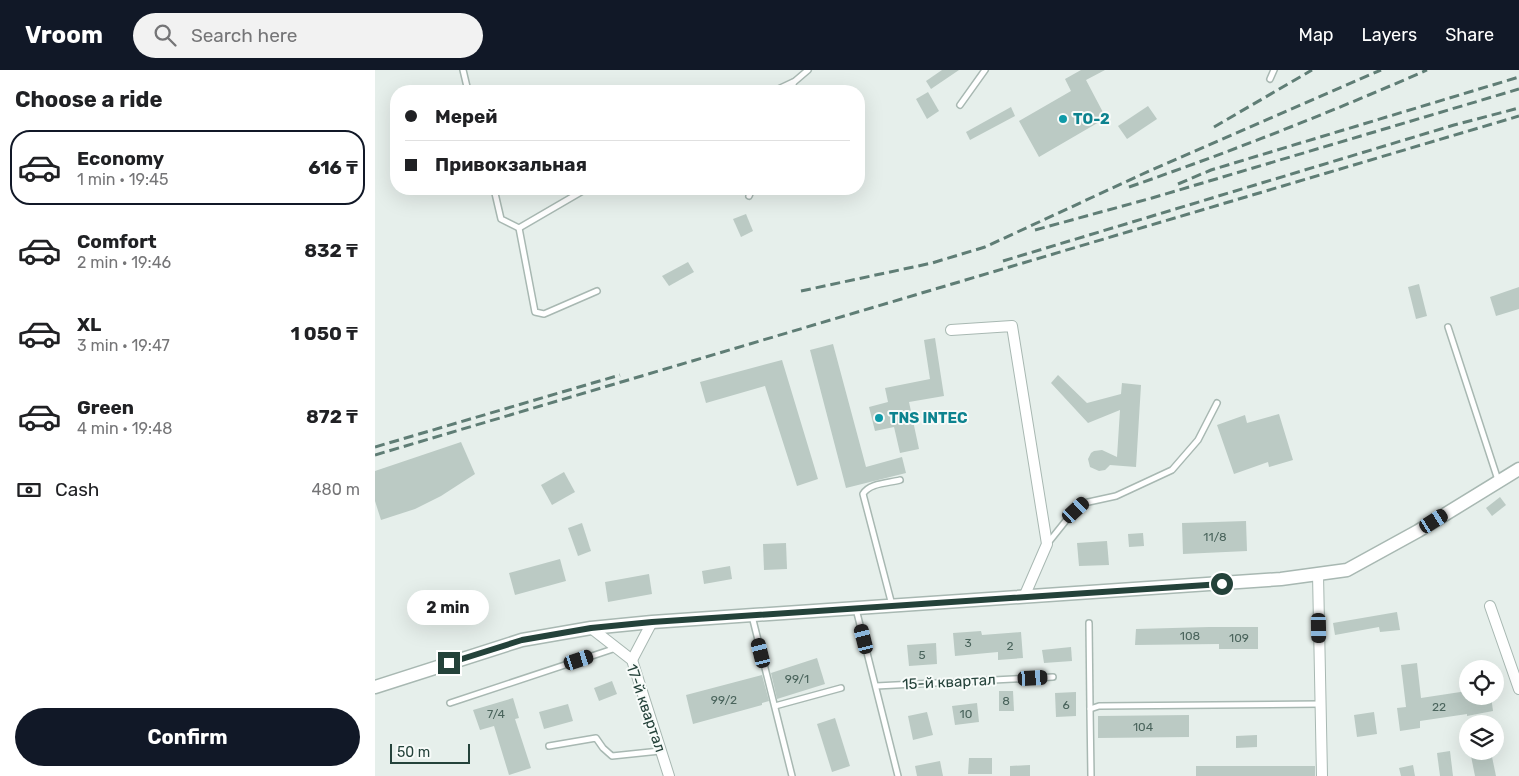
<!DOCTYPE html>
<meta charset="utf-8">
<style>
body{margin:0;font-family:Rubik,sans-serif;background:#f2f2f2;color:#202124;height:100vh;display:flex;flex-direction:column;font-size:19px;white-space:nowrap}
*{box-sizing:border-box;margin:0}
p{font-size:16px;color:#757577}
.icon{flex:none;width:28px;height:28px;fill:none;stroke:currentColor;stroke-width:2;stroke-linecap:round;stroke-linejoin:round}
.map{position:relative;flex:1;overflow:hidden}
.details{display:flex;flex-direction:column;background:#fff;width:375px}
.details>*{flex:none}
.banner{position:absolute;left:15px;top:15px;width:475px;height:110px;border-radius:20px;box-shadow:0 5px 20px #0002;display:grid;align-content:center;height:110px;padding:0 15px;background:#fff}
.tools{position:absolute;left:1084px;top:590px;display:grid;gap:10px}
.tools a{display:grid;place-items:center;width:45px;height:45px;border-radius:50%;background:#fff;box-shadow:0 5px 20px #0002;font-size:25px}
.scale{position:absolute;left:15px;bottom:12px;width:80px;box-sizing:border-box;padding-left:5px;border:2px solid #24423a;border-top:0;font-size:14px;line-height:18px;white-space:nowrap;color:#24423a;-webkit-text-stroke:4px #f7fbf9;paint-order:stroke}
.end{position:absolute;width:22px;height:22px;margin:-11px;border:6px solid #24423a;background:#fff;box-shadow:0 0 0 2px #fff}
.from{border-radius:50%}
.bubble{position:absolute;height:35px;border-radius:18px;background:#fff;box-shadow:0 5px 20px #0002;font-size:16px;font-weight:700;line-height:35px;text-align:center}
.car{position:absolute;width:15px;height:30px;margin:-15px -8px;border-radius:6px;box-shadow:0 0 4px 1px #0007;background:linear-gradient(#222 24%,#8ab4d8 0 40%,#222 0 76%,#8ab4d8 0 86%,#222 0)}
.banner b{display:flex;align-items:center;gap:18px;height:48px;font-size:19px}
.banner b+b{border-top:1px solid #e0e0e0}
.banner i{width:12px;height:12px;background:#202124}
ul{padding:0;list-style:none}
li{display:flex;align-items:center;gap:15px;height:75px;margin:0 10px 8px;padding:0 5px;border:2px solid transparent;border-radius:20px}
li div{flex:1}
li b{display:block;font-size:19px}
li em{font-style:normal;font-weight:700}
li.active{border-color:#111827}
li>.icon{width:45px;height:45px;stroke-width:1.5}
h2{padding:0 15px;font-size:22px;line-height:60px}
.pay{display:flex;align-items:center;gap:12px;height:55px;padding:0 15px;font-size:19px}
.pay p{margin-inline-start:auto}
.cta{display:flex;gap:10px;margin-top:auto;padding:10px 15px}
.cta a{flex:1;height:58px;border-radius:30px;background:#111827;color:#fff;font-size:20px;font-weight:700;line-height:58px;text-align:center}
header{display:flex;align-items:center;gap:30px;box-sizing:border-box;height:70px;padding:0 25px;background:#111827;color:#fff}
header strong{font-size:24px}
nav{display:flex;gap:28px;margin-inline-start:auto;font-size:18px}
.search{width:350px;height:45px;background:#f2f2f2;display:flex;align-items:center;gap:12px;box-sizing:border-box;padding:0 18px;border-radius:28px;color:#757577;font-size:19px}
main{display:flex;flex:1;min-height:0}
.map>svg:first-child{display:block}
.building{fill:#bbcac4}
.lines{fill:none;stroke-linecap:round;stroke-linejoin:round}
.service-casing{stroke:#a8b8b2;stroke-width:8}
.minor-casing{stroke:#a8b8b2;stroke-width:12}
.tertiary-casing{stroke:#a8b8b2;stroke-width:15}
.service{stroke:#fff;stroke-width:5}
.minor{stroke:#fff;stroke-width:10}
.tertiary{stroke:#fff;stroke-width:12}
.rail{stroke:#5f7d75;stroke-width:3;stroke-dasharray:10 5;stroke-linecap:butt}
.route{stroke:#24423a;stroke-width:6}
.culture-dot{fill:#0f9aa8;stroke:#f7fbf9;stroke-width:2}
.labels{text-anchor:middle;stroke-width:4;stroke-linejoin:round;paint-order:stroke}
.number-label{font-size:12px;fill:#4a645c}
.culture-label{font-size:15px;font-weight:bold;fill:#0d838f;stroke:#f7fbf9;text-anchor:start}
.street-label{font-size:15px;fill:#24423a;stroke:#f7fbf9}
</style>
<header>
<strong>Vroom</strong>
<div class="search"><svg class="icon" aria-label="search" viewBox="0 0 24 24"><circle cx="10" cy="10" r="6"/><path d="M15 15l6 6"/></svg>Search here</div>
<nav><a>Map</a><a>Layers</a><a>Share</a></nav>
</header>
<main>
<section class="details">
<h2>Choose a ride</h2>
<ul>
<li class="active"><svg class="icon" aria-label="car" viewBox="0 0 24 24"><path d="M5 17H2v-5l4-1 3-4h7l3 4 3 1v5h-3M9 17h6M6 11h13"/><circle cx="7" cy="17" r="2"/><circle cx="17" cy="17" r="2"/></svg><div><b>Economy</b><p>1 min · 19:45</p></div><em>616 ₸</em></li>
<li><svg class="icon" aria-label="car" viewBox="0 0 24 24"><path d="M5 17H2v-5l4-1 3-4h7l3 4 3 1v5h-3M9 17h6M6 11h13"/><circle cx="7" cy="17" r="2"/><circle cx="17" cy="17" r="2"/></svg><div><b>Comfort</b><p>2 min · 19:46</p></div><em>832 ₸</em></li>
<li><svg class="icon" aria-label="car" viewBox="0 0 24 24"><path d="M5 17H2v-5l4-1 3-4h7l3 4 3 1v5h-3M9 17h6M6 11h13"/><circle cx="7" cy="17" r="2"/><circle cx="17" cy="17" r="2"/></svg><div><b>XL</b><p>3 min · 19:47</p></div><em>1 050 ₸</em></li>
<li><svg class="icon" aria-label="car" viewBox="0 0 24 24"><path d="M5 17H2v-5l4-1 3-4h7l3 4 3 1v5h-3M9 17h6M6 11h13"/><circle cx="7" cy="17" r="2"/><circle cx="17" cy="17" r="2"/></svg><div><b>Green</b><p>4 min · 19:48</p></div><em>872 ₸</em></li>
</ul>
<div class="pay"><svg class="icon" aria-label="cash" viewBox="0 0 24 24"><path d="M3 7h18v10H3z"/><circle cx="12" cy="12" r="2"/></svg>Cash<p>480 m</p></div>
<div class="cta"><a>Confirm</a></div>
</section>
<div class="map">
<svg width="1144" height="706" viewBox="0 0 1144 706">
<rect width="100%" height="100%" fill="#e6efeb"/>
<g class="building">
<polygon points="567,0 584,0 556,19 551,11"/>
<polygon points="706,0 730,0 711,10 731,48 664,87 644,51 696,21 690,9"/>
<polygon points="553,22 564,41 552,49 541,29"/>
<polygon points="773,36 782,49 752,69 743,56"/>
<polygon points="636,37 640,46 595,70 591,62"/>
<polygon points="371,144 378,161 366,167 358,149"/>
<polygon points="313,192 319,202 294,216 287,206"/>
<polygon points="1044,214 1052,246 1041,249 1033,217"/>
<polygon points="1144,217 1144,239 1121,246 1115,227"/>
<polygon points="560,268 569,326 534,332 544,379 525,383 519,357 500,361 494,337 513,332 510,318 555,309 549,270"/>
<polygon points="458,274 491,397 527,387 531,403 471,418 435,280"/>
<polygon points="407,290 443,409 422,416 390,316 331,333 325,312"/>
<polygon points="683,305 712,333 746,324 747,313 766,315 761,397 735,395 730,400 724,401 715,397 713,389 716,383 719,381 727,380 742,387 745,340 713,353 676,313"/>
<polygon points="904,344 918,390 894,397 893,392 859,404 842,355 870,345 872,353"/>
<polygon points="86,372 100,404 66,426 40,439 6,450 0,431 0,401"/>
<polygon points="189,402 200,422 177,435 166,415"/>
<polygon points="1125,427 1131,435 1117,446 1111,438"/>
<polygon points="871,451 872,481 808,484 807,453"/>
<polygon points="207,453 216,481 203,486 193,458"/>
<polygon points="768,463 769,476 754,477 753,464"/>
<polygon points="732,471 734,495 704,496 702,473"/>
<polygon points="411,473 412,499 389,500 388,474"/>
<polygon points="185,489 191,511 140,525 134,503"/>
<polygon points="355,496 357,509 329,514 327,501"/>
<polygon points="274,504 277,524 233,532 230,512"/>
<polygon points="1022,542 1025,560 1005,562 1004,557 960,565 958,553"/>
<polygon points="834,557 883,557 883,579 844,579 844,574 760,575 761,559"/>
<polygon points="606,561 607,565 646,562 648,588 623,590 623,582 580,586 578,563"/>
<polygon points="561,573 562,594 534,596 532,575"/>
<polygon points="696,577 697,591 669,593 667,580"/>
<polygon points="442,588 450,614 402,629 396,603"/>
<polygon points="1042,593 1046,628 1092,621 1092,626 1116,626 1118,641 1092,646 1092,644 1045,651 1045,658 1025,661 1022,638 1031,637 1026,595"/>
<polygon points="387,605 394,631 387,633 387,635 318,654 311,625"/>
<polygon points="237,611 242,624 224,631 219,618"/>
<polygon points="624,621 638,621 639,641 624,641"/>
<polygon points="701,622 701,646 681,647 680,623"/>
<polygon points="138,628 144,648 140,649 156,698 134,705 119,656 105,660 98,640"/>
<polygon points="602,633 604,652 580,655 577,636"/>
<polygon points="193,634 198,651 169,659 164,642"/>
<polygon points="552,642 558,665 538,670 533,646"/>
<polygon points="999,642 1002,664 982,667 979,645"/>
<polygon points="814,645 814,667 723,668 723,646"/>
<polygon points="460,648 475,696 457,702 442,654"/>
<polygon points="882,665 882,677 861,678 861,666"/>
<polygon points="1075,681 1078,706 1065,706 1062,683"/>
<polygon points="1116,682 1121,706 1100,706 1096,686"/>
<polygon points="594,688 617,688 617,704 593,704"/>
<polygon points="565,691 568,706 542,706 540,696"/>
<polygon points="655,695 655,706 635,706 635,696"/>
<polygon points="1038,695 1040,706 1026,706 1024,698"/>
<rect x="821" y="696" width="119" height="10"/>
</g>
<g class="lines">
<g class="service-casing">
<g id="service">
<polyline points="88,0 93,21"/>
<polyline points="895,9 899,0"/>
<polyline points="399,21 418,12"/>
<polyline points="415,21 419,12 433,0"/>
<polyline points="585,35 610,0"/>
<polyline points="119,119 126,149 144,158 211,119"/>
<polyline points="374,126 377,119"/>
<polyline points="144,158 160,242 169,244 222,221"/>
<polyline points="1073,257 1123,410"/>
<polyline points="673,473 693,448 709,433 741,426 797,400 823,370 842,333"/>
<path d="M517,535l-29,-111c6,-11 26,-11 37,-14"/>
<polyline points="481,539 523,706"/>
<polyline points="377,546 417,706"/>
<polyline points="714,553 715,639"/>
<polyline points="501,616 678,607"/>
<polyline points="75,633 241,578"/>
<polyline points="400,636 466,618"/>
<polyline points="174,676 221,668 228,678 237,686 285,681"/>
<polyline points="716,706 715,639 724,636 945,634"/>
</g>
</g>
<g class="minor-casing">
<g id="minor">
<polyline points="576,260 637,256 672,474 649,527"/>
<polyline points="943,504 947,706"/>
<polyline points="1115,536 1144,619"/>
<polyline points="216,558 257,590 294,706"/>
<polyline points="257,590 277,552"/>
</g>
</g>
<g class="tertiary-casing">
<polyline id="tertiary" points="0,617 147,570 216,558 277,552 906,509 972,500 1043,461 1144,399"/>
</g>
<use href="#service" class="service"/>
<use href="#minor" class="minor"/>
<use href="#tertiary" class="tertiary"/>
<g class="rail">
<polyline points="839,57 937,0"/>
<polyline points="803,114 836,100 1144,7"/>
<path d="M754,117c101,-35 200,-74 298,-117"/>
<polyline points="660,160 777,128 1144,19"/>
<polyline points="628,191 1079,55 1144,38"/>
<polyline points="426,221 557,193 610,177 774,101 1006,0"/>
<polyline points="0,377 245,305"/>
<polyline points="0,385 1144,46"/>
</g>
</g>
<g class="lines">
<polyline class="route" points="74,593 147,570 216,558 277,552 847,514"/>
</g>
<g class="culture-dot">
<circle cx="688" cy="49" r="5"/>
<circle cx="504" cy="348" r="5"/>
</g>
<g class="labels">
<g class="number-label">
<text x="840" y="471">11/8</text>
<text x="815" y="570">108</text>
<text x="864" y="572">109</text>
<text x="593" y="577">3</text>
<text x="635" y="580">2</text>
<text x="547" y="589">5</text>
<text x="422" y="613">99/1</text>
<text x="349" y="634">99/2</text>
<text x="631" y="635">8</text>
<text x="691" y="639">6</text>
<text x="1064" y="641">22</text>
<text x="121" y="648">7/4</text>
<text x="591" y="648">10</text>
<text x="768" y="661">104</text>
</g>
<g class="culture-label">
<text x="698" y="54">ТО-2</text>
<text x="514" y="353">TNS INTEC</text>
</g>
<g class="street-label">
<text transform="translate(574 612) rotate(-3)" y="5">15-й квартал</text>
<text transform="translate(271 638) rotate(71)" y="5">17-й квартал</text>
</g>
</g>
</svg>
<div class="tools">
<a><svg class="icon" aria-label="locate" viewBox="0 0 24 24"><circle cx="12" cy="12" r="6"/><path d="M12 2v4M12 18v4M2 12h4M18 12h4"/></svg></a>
<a><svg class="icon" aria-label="layers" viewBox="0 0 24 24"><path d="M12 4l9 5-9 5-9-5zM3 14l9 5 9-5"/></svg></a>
</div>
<div class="scale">50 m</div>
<i class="end from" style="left:847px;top:514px"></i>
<i class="end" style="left:74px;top:593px"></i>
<div class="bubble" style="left:32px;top:520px;width:82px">2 min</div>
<i class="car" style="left:701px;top:440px;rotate:47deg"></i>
<i class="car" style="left:1059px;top:451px;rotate:58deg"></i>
<i class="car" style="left:944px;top:558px;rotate:179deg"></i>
<i class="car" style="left:489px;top:569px;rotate:346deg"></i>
<i class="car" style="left:386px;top:583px;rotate:346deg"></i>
<i class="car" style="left:204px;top:590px;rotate:72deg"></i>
<i class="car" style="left:658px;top:608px;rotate:87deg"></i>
<div class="banner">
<b><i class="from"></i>Мерей</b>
<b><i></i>Привокзальная</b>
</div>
</div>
</main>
